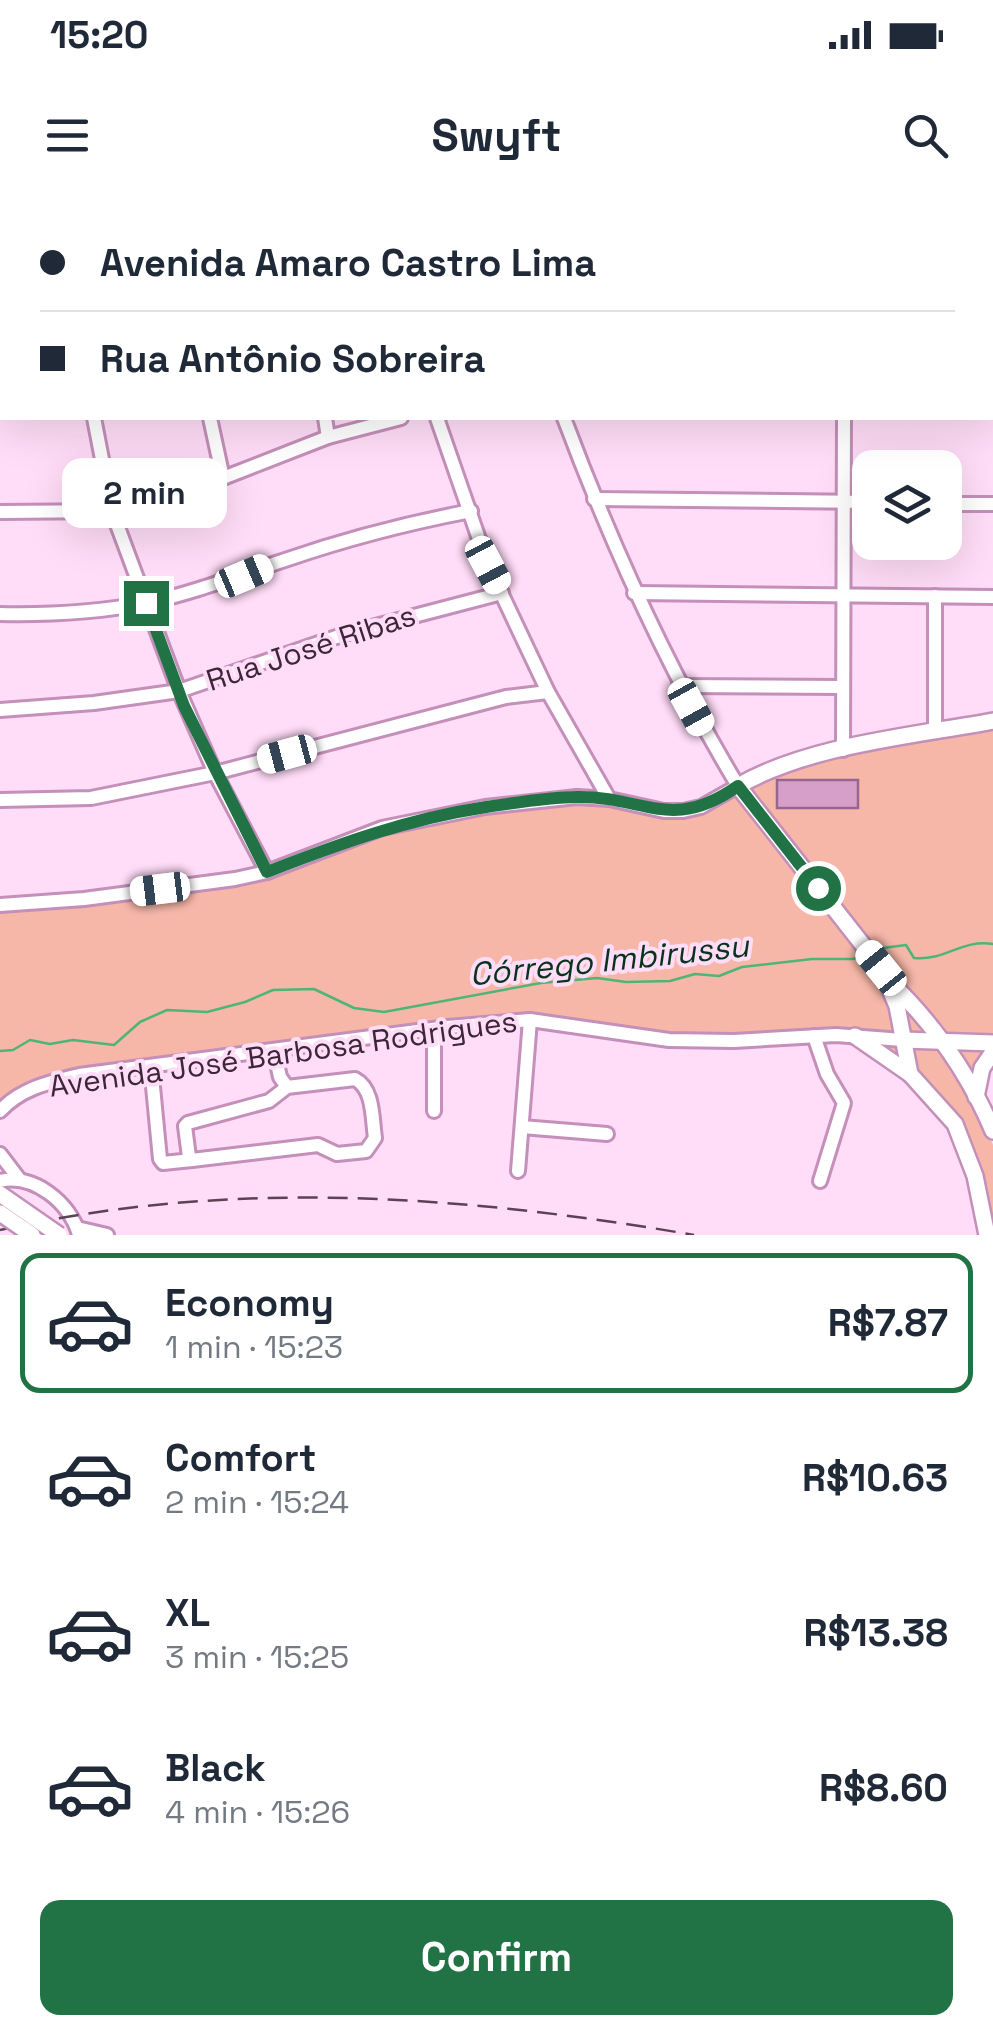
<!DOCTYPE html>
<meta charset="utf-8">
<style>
body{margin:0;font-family:"Space Grotesk",sans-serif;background:#f2f2f3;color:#1f2937;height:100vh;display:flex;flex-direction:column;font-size:38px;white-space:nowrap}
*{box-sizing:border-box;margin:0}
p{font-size:32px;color:#747a83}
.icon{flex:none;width:55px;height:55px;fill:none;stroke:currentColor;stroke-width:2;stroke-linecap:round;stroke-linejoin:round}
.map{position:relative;height:1035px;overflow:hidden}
.drawer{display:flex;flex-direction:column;background:#fff;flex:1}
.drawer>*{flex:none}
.top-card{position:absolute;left:0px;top:0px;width:995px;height:220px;box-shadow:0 10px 40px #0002;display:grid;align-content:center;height:220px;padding:0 40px;background:#fff}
.tools{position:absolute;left:852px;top:250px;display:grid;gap:20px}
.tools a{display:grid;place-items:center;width:110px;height:110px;border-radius:20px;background:#fff;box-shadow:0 10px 40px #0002;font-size:50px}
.end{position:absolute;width:45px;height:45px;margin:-22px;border:12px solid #217345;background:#fff;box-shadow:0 0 0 5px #fff}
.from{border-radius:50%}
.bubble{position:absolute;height:70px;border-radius:20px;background:#fff;box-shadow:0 10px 40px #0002;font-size:32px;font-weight:800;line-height:70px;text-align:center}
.car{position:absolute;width:30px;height:60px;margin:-30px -15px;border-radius:12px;box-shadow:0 0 8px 2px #0007;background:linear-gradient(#fff 24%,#345 0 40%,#fff 0 76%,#345 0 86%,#fff 0)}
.top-card b{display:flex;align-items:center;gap:35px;height:95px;font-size:38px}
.top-card b+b{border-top:2px solid #e0e1e3}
.top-card i{width:25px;height:25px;background:#1f2937}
ul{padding:18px 0 0;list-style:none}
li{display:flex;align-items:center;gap:30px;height:140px;margin:0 20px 15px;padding:0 20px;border:5px solid transparent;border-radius:20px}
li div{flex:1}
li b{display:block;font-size:38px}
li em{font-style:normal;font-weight:800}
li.active{border-color:#217345}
li>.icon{width:90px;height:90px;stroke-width:1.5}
.cta{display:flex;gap:20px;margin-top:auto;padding:20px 40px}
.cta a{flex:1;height:115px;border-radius:20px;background:#217345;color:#fff;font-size:40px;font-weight:800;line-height:115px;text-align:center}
.status{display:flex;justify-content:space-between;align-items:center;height:70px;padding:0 50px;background:#fff;direction:ltr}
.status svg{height:28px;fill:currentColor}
header{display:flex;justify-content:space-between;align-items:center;height:130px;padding:0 40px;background:#fff;font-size:45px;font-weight:800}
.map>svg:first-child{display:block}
.green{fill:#f6b7a8}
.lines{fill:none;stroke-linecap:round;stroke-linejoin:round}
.stream{stroke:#4db677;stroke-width:2.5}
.building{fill:#d69fca;stroke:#97658d;stroke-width:2.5}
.minor-casing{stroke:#c48fb9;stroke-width:18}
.major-casing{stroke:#c48fb9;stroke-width:20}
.minor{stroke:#fff;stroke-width:12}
.major{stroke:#fff;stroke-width:15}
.rail{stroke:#5b4355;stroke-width:2.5;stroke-dasharray:20 10;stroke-linecap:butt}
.major-bridge-casing{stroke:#c48fb9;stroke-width:20;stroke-linecap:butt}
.major-bridge{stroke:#fff;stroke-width:15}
.route{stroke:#217345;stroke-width:12}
.labels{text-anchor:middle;stroke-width:8;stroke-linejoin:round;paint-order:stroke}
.street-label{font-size:30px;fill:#3c2637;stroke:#ffdcf7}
.water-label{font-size:32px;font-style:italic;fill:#06341b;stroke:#ffdcf7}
</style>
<div class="status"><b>15:20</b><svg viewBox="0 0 49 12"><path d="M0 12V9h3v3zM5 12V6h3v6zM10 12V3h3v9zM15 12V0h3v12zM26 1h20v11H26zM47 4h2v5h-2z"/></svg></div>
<header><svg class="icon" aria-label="menu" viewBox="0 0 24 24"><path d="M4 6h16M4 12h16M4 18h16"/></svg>Swyft<svg class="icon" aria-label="search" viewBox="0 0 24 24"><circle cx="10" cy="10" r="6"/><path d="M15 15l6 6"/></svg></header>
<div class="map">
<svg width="993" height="1035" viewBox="0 0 993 1035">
<rect width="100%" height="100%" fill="#ffdcf7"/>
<g class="green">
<polygon points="993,523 993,840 951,838 889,773 742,585 784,567"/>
<polygon points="733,591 943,844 993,847 977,905 993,945 993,1021 967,930 956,911 922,876 849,838 729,843 524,822 73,877 0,906 0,707 229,681 376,631 571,599 658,613"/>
</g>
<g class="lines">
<g class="stream">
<path d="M875,749l31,-4 8,13c32,3 47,-19 79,-14"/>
<polyline points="0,851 13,850 30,840 50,844 73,840 114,845 140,822 167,810 207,812 245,802 273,790 314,789 354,808 384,812 541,783 597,778 626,782 670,781 695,774 719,776 742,767 812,759 853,759 863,755"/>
</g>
</g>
<rect class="building" x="777" y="580" width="81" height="28"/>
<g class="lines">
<g class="minor-casing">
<g id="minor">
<polyline points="69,0 69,2"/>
<polyline points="183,0 183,2"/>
<polyline points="295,0 295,2"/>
<polyline points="405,0 405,2"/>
<polyline points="525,0 525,2"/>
<polyline points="824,0 993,2"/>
<polyline points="992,100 993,100"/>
<polyline points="0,202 2,202"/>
<polyline points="992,208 993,208"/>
<polyline points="94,218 112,311 179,491 215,573 267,672"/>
<polyline points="210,218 223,278"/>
<polyline points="325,218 328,237"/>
<polyline points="437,218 488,365 548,492 609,599"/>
<polyline points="594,299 870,302"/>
<polyline points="945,304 993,304"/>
<polyline points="0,312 112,311 223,278 328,237 401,218"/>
<polyline points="634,393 993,397"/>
<path d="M0,414c48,1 99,-2 146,-11 48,-10 93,-28 139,-43 61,-21 123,-37 186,-49"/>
<polyline points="679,486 843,487"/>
<polyline points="0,510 94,503 179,491 345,434 502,393"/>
<polyline points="935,532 935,396"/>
<polyline points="843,550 844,218"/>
<polyline points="0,600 91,598 215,573 506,497 548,492"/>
<path d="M0,705l84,-6 151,-20 32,-7 115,-44 103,-21 92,-10 32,2 55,12h19l18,-4 37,-21c-71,-118 -126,-240 -174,-368"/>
<polyline points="434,829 434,911"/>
<polyline points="814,836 827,874 844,903 820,981"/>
<path d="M274,850l6,27 7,10 68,-8c19,10 17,39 20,59l-9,13 -29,3 -19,-9 -126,15 -3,-3 -4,-31 3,-3 81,-22 18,-14"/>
<polyline points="151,866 160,959 163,963 192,960"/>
<path d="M0,911c21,-23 50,-29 79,-36l369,-48 82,-7 139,20 65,1 102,-6 67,5"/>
<polyline points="522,927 607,934"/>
<polyline points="0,954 19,979"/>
<polyline points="518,971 530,820"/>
<path d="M0,981c33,-8 71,22 79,54"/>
<polyline points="77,1028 107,1035"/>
</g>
</g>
<g class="major-casing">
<g id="major">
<path d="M889,781c45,43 80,93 104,150"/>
<polyline points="855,836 910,874"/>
<polyline points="903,840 993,843"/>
<polyline points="976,897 982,868 993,852"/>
<path d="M987,1035l-12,-59 -20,-52 -45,-50 -13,-68 -16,-38 -143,-182c71,-41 174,-50 255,-65"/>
</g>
</g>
<use href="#minor" class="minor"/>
<use href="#major" class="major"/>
<path class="rail" d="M0,1030c232,-52 462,-35 694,5"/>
<g class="major-bridge-casing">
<g id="major-bridge">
<polyline points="0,994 59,1035"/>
<polyline points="0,1013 32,1035"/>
</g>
</g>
<use href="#major-bridge" class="major-bridge"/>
</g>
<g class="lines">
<path class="route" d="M146,403l38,103 83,166c74,-29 141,-53 219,-65 30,-4 61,-10 91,-10 68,-1 94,36 161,-11l80,102"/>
</g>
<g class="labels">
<g class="street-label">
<text transform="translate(311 448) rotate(-18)" y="10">Rua José Ribas</text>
<text transform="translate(283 854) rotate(-8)" y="10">Avenida José Barbosa Rodrigues</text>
</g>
<g class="water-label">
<text transform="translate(609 760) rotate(-6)" y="11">Córrego Imbirussu</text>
</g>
</g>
</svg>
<div class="tools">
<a><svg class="icon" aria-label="layers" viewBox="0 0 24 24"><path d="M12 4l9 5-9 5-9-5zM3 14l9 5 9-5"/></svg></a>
</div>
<i class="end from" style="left:818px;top:688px"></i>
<i class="end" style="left:146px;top:403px"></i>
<div class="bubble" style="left:62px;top:258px;width:165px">2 min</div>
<i class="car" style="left:488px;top:365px;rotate:152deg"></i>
<i class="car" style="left:244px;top:376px;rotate:67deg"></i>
<i class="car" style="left:691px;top:507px;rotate:151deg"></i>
<i class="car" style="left:287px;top:554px;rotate:255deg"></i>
<i class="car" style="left:160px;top:689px;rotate:263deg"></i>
<i class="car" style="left:881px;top:768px;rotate:321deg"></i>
<div class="top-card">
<b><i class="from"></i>Avenida Amaro Castro Lima</b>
<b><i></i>Rua Antônio Sobreira</b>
</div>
</div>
<section class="drawer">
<ul>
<li class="active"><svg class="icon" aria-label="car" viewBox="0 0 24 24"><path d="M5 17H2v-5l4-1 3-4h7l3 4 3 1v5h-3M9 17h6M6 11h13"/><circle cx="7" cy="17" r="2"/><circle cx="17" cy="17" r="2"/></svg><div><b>Economy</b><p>1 min · 15:23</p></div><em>R$7.87</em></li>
<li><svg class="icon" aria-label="car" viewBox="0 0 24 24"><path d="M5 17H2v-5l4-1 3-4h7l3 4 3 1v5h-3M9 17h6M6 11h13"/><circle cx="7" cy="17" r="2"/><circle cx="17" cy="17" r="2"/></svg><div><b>Comfort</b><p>2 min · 15:24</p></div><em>R$10.63</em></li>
<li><svg class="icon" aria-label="car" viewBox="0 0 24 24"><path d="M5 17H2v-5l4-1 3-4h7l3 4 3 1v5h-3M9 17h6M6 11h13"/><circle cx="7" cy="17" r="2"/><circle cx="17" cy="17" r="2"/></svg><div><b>XL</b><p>3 min · 15:25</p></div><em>R$13.38</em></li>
<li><svg class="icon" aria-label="car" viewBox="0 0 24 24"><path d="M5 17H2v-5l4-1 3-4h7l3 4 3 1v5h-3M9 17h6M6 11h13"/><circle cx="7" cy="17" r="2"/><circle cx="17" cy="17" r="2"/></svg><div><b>Black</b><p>4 min · 15:26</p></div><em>R$8.60</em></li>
</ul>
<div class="cta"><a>Confirm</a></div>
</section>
